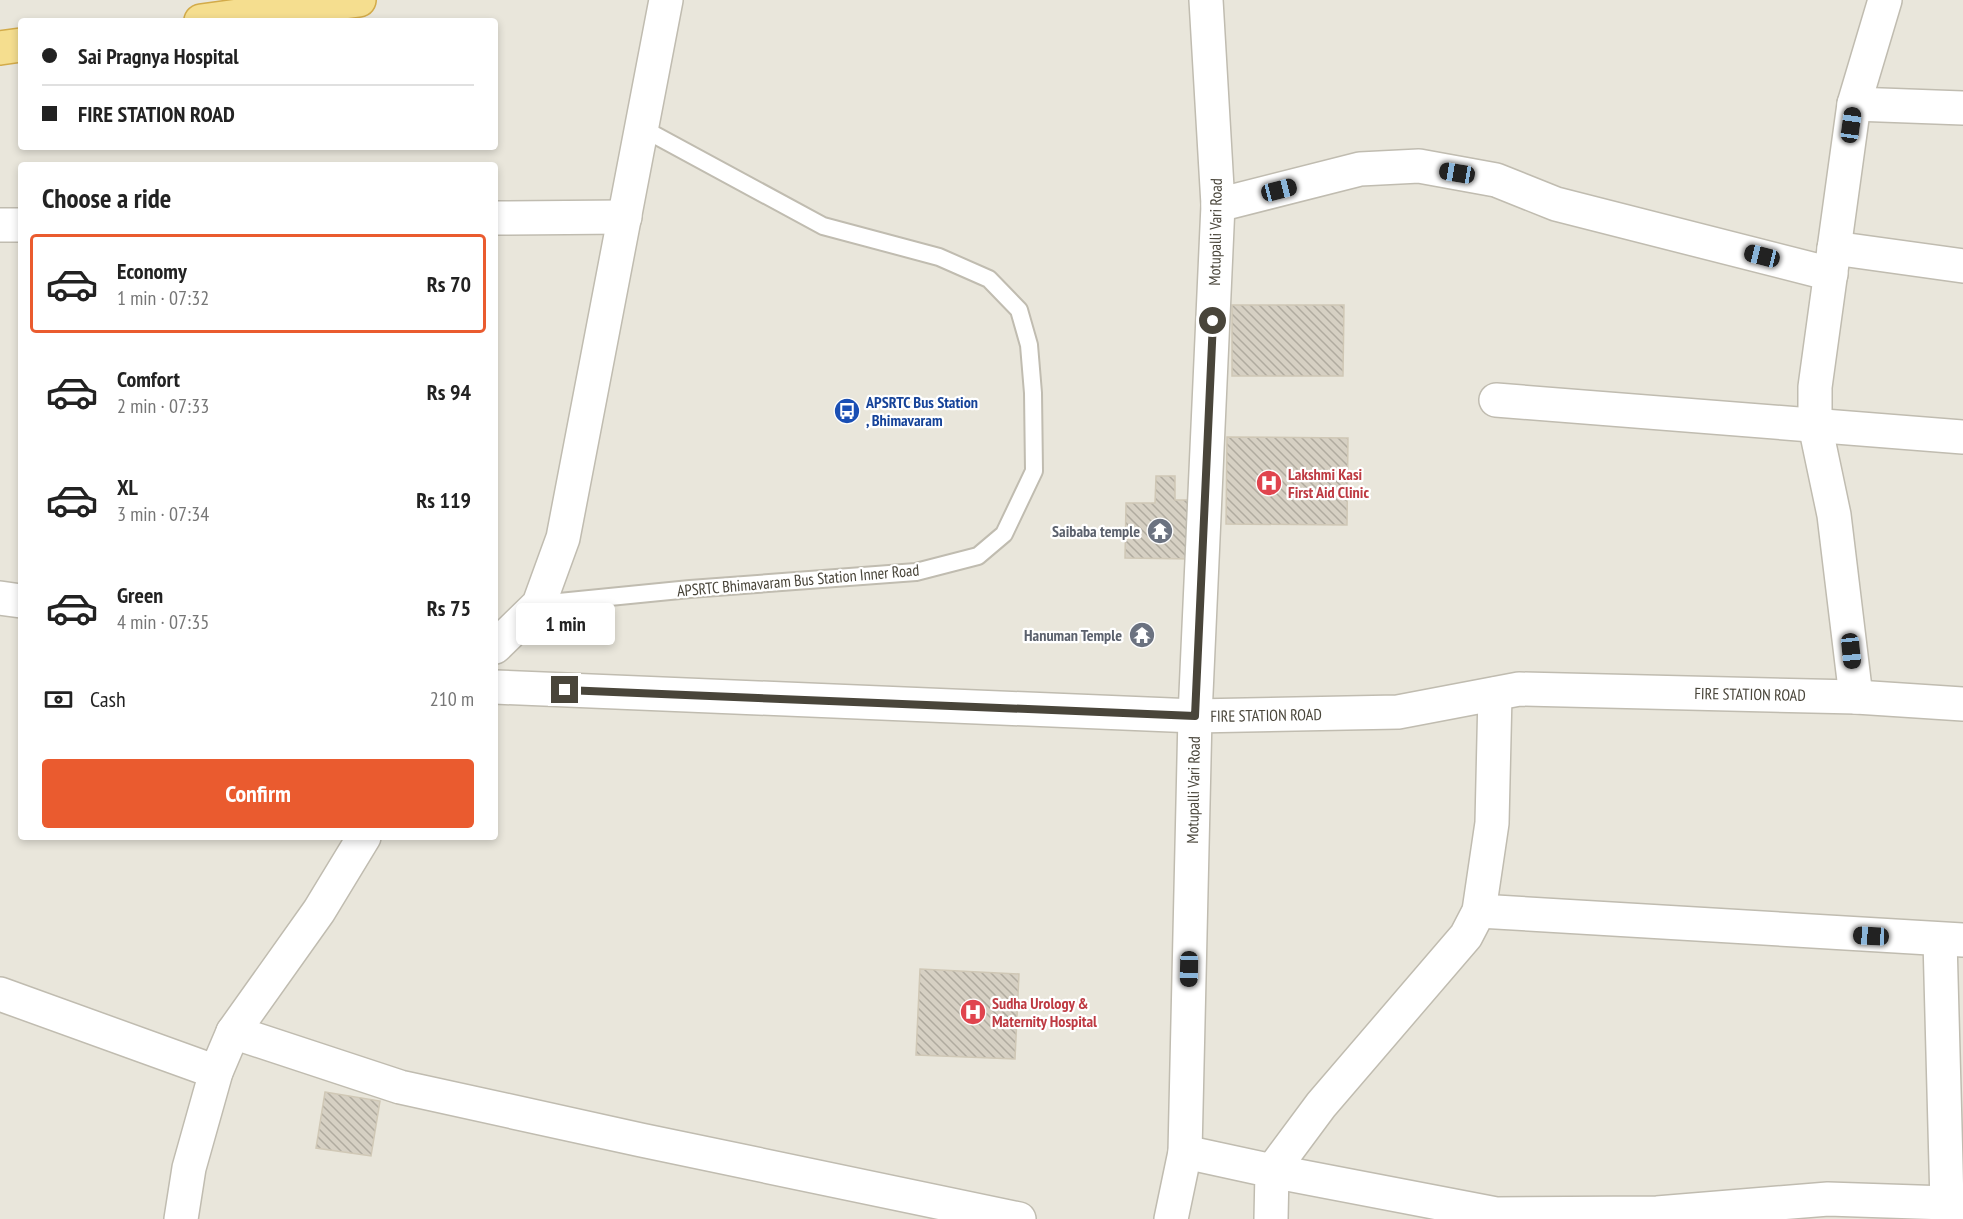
<!DOCTYPE html>
<meta charset="utf-8">
<style>
body{margin:0;font-family:"PT Sans Narrow",sans-serif;background:#f6f6f6;color:#222;height:100vh;display:flex;flex-direction:column;font-size:22px;white-space:nowrap}
*{box-sizing:border-box;margin:0}
p{font-size:20px;color:#767676}
.icon{flex:none;width:33px;height:33px;fill:none;stroke:currentColor;stroke-width:2;stroke-linecap:round;stroke-linejoin:round}
.map{position:relative;flex:1;overflow:hidden}
.drawer{position:absolute;left:18px;top:162px;width:480px;height:678px;display:flex;flex-direction:column;background:#fff;border-radius:6px;box-shadow:0 3px 9px #0003}
.drawer>*{flex:none}
.banner{position:absolute;left:18px;top:18px;width:480px;height:132px;border-radius:6px;box-shadow:0 3px 9px #0003;display:grid;align-content:center;height:132px;padding:0 24px;background:#fff}
.end{position:absolute;width:27px;height:27px;margin:-14px;border:8px solid #49453a;background:#fff;box-shadow:0 0 0 3px #fff}
.from{border-radius:50%}
.bubble{position:absolute;height:42px;border-radius:6px;background:#fff;box-shadow:0 3px 9px #0003;font-size:20px;font-weight:600;line-height:42px;text-align:center}
.car{position:absolute;width:18px;height:36px;margin:-18px -9px;border-radius:8px;box-shadow:0 0 4px 2px #0007;background:linear-gradient(#222 24%,#8ab4d8 0 40%,#222 0 76%,#8ab4d8 0 86%,#222 0)}
.banner b{display:flex;align-items:center;gap:21px;height:57px;font-size:22px}
.banner b+b{border-top:2px solid #e0e0e0}
.banner i{width:15px;height:15px;background:#222}
ul{padding:0;list-style:none}
li{display:flex;align-items:center;gap:18px;height:99px;margin:0 12px 9px;padding:0 12px;border:3px solid transparent;border-radius:6px}
li div{flex:1}
li b{display:block;font-size:22px}
li em{font-style:normal;font-weight:600}
li.current{border-color:#ea5b2f}
li>.icon{width:54px;height:54px;stroke-width:1.5}
h2{padding:0 24px;font-size:27px;line-height:72px}
.pay{display:flex;align-items:center;gap:15px;height:66px;padding:0 24px;font-size:22px}
.pay p{margin-inline-start:auto}
.button{display:flex;gap:12px;margin-top:auto;padding:12px 24px}
.button a{flex:1;height:69px;border-radius:6px;background:#ea5b2f;color:#fff;font-size:24px;font-weight:600;line-height:69px;text-align:center}
.map>svg:first-child{display:block}
.residential{fill:#e9e6db;fill-rule:evenodd}
.building{fill:url(#building-back-hatch);stroke:#d0c8b6;stroke-width:1.5}
.lines{fill:none;stroke-linecap:round;stroke-linejoin:round}
.service-casing{stroke:#c0bcb0;stroke-width:20}
.minor-casing{stroke:#c0bcb0;stroke-width:36}
.trunk-casing{stroke:#d3ab49;stroke-width:36}
.service{stroke:#fff;stroke-width:16}
.minor{stroke:#fff;stroke-width:33}
.trunk{stroke:#f5de8f;stroke-width:33}
.route{stroke:#49453a;stroke-width:8}
.labels{text-anchor:middle;stroke-width:4.5;stroke-linejoin:round;paint-order:stroke}
.street-label{font-size:16px;fill:#49453a;stroke:#fff}
.transit-label{font-size:16px;font-weight:bold;fill:#164399;stroke:#fff;text-anchor:start}
.health-label{font-size:16px;font-weight:bold;fill:#be3a42;stroke:#fff;text-anchor:start}
.worship-label{font-size:16px;font-weight:bold;fill:#5b616d;stroke:#fff;text-anchor:end}
</style>
<div class="map">
<svg width="1963" height="1219" viewBox="0 0 1963 1219">
<defs>
<pattern id="building-back-hatch" width="6" height="6" patternUnits="userSpaceOnUse" patternTransform="scale(1.5)"><rect width="6" height="6" fill="#d6d0c3"/><path d="M-1 5l2 2M0 0l6 6M5-1l2 2" fill="none" stroke="#b0ab9f"/></pattern>
</defs>
<rect width="100%" height="100%" fill="#f5f3ed"/>
<path class="residential" d="M0,0h1963v1219h-1963zM21,21h474v126h-474zM21,165h474v672h-474z"/>
<g class="building">
<polygon points="1232,305 1344,305 1343,376 1232,376"/>
<polygon points="1227,437 1348,438 1347,525 1226,524"/>
<polygon points="1156,476 1175,476 1175,500 1194,500 1193,559 1125,558 1126,503 1155,503"/>
<polygon points="920,969 1019,974 1015,1059 916,1055"/>
<polygon points="325,1092 380,1101 371,1156 316,1148"/>
</g>
<g class="lines">
<g class="service-casing">
<polyline id="service" points="539,604 690,589 916,572 978,556 1004,534 1034,471 1033,393 1029,345 1019,310 989,279 939,257 823,226 642,128"/>
</g>
<g class="minor-casing">
<g id="minor">
<polyline points="1854,104 1963,108"/>
<polyline points="1218,205 1360,169 1419,166 1496,180 1556,204 1831,274"/>
<polyline points="495,218 625,217"/>
<polyline points="0,225 21,225"/>
<polyline points="1834,248 1963,266"/>
<polyline points="1496,400 1963,437"/>
<polyline points="0,598 21,601"/>
<polyline points="495,647 539,604 563,538 666,0"/>
<polyline points="495,687 1195,716 1398,712 1519,689 1856,697 1963,704"/>
<polyline points="1495,694 1492,823 1479,911 1466,936 1321,1105 1272,1171 1496,1214 1657,1213 1828,1199 1947,1203"/>
<polyline points="1856,697 1834,515 1815,425 1815,387 1854,104 1885,0"/>
<polyline points="1479,911 1963,940"/>
<polyline points="1940,940 1947,1203 1951,1219"/>
<polyline points="0,994 216,1072"/>
<polyline points="233,1032 400,1087 641,1140 1019,1219"/>
<polyline points="1185,1152 1272,1171 1271,1219"/>
<polyline points="181,1219 189,1168 216,1072 233,1032 319,911 364,837"/>
<polyline points="1171,1219 1185,1152 1195,716 1218,205 1206,0"/>
</g>
</g>
<g class="trunk-casing">
<g id="trunk">
<polyline points="201,21 359,0"/>
<polyline points="0,48 21,45"/>
</g>
</g>
<use href="#service" class="service"/>
<use href="#minor" class="minor"/>
<use href="#trunk" class="trunk"/>
</g>
<g class="lines">
<polyline class="route" points="565,690 1195,716 1213,321"/>
</g>
<defs>
<g id="bus-disc" transform="scale(1.35)"><circle r="9.5" fill="#1a4fb4" stroke="#fff"/><path d="M-5-6H5V4H4V6H2V4H-2V6H-4V4H-5ZM-3.5-4V0h7V-4ZM-3.5 1.2v1.5H-2V1.2ZM2 1.2v1.5H3.5V1.2Z" fill="#fff"/></g>
<g id="hospital-disc" transform="scale(1.35)"><circle r="9.5" fill="#e0444e" stroke="#fff"/><path d="M-5-5h3v3.5h4V-5h3V5h-3V1.5h-4V5h-3Z" fill="#fff"/></g>
<g id="temple-disc" transform="scale(1.35)"><circle r="9.5" fill="#6b7280" stroke="#fff"/><path d="M0-6L5-2H3V0L6.5 2.5H4V6H1.5V3h-3V6H-4V2.5H-6.5L-3 0V-2H-5Z" fill="#fff"/></g>
</defs>
<g fill-rule="evenodd">
<use href="#bus-disc" x="847" y="411"/>
<use href="#hospital-disc" x="1269" y="483"/>
<use href="#temple-disc" x="1160" y="531"/>
<use href="#temple-disc" x="1142" y="635"/>
<use href="#hospital-disc" x="973" y="1012"/>
</g>
<g class="labels">
<g class="street-label">
<text transform="translate(1215 232) rotate(-89)" y="6">Motupalli Vari Road</text>
<text transform="translate(798 580) rotate(-5)" y="6">APSRTC Bhimavaram Bus Station Inner Road</text>
<text transform="translate(1750 694) rotate(1)" y="6">FIRE STATION ROAD</text>
<text transform="translate(1266 715) rotate(-1)" y="6">FIRE STATION ROAD</text>
<text transform="translate(1193 790) rotate(-89)" y="6">Motupalli Vari Road</text>
</g>
<g class="transit-label">
<text x="866" y="408">APSRTC Bus Station<tspan x="866" dy="18">, Bhimavaram</tspan></text>
</g>
<g class="health-label">
<text x="1288" y="480">Lakshmi Kasi<tspan x="1288" dy="18">First Aid Clinic</tspan></text>
<text x="992" y="1009">Sudha Urology &amp;<tspan x="992" dy="18">Maternity Hospital</tspan></text>
</g>
<g class="worship-label">
<text x="1140" y="537">Saibaba temple</text>
<text x="1122" y="641">Hanuman Temple</text>
</g>
</g>
</svg>
<i class="end from" style="left:1213px;top:321px"></i>
<i class="end" style="left:565px;top:690px"></i>
<div class="bubble" style="left:516px;top:603px;width:99px">1 min</div>
<i class="car" style="left:1851px;top:125px;rotate:8deg"></i>
<i class="car" style="left:1457px;top:173px;rotate:279deg"></i>
<i class="car" style="left:1279px;top:190px;rotate:76deg"></i>
<i class="car" style="left:1762px;top:256px;rotate:284deg"></i>
<i class="car" style="left:1851px;top:651px;rotate:174deg"></i>
<i class="car" style="left:1871px;top:936px;rotate:273deg"></i>
<i class="car" style="left:1189px;top:969px;rotate:181deg"></i>
<div class="banner">
<b><i class="from"></i>Sai Pragnya Hospital</b>
<b><i></i>FIRE STATION ROAD</b>
</div>
<section class="drawer">
<h2>Choose a ride</h2>
<ul>
<li class="current"><svg class="icon" aria-label="car" viewBox="0 0 24 24"><path d="M5 17H2v-5l4-1 3-4h7l3 4 3 1v5h-3M9 17h6M6 11h13"/><circle cx="7" cy="17" r="2"/><circle cx="17" cy="17" r="2"/></svg><div><b>Economy</b><p>1 min · 07:32</p></div><em>Rs 70</em></li>
<li><svg class="icon" aria-label="car" viewBox="0 0 24 24"><path d="M5 17H2v-5l4-1 3-4h7l3 4 3 1v5h-3M9 17h6M6 11h13"/><circle cx="7" cy="17" r="2"/><circle cx="17" cy="17" r="2"/></svg><div><b>Comfort</b><p>2 min · 07:33</p></div><em>Rs 94</em></li>
<li><svg class="icon" aria-label="car" viewBox="0 0 24 24"><path d="M5 17H2v-5l4-1 3-4h7l3 4 3 1v5h-3M9 17h6M6 11h13"/><circle cx="7" cy="17" r="2"/><circle cx="17" cy="17" r="2"/></svg><div><b>XL</b><p>3 min · 07:34</p></div><em>Rs 119</em></li>
<li><svg class="icon" aria-label="car" viewBox="0 0 24 24"><path d="M5 17H2v-5l4-1 3-4h7l3 4 3 1v5h-3M9 17h6M6 11h13"/><circle cx="7" cy="17" r="2"/><circle cx="17" cy="17" r="2"/></svg><div><b>Green</b><p>4 min · 07:35</p></div><em>Rs 75</em></li>
</ul>
<div class="pay"><svg class="icon" aria-label="cash" viewBox="0 0 24 24"><path d="M3 7h18v10H3z"/><circle cx="12" cy="12" r="2"/></svg>Cash<p>210 m</p></div>
<div class="button"><a>Confirm</a></div>
</section>
</div>
